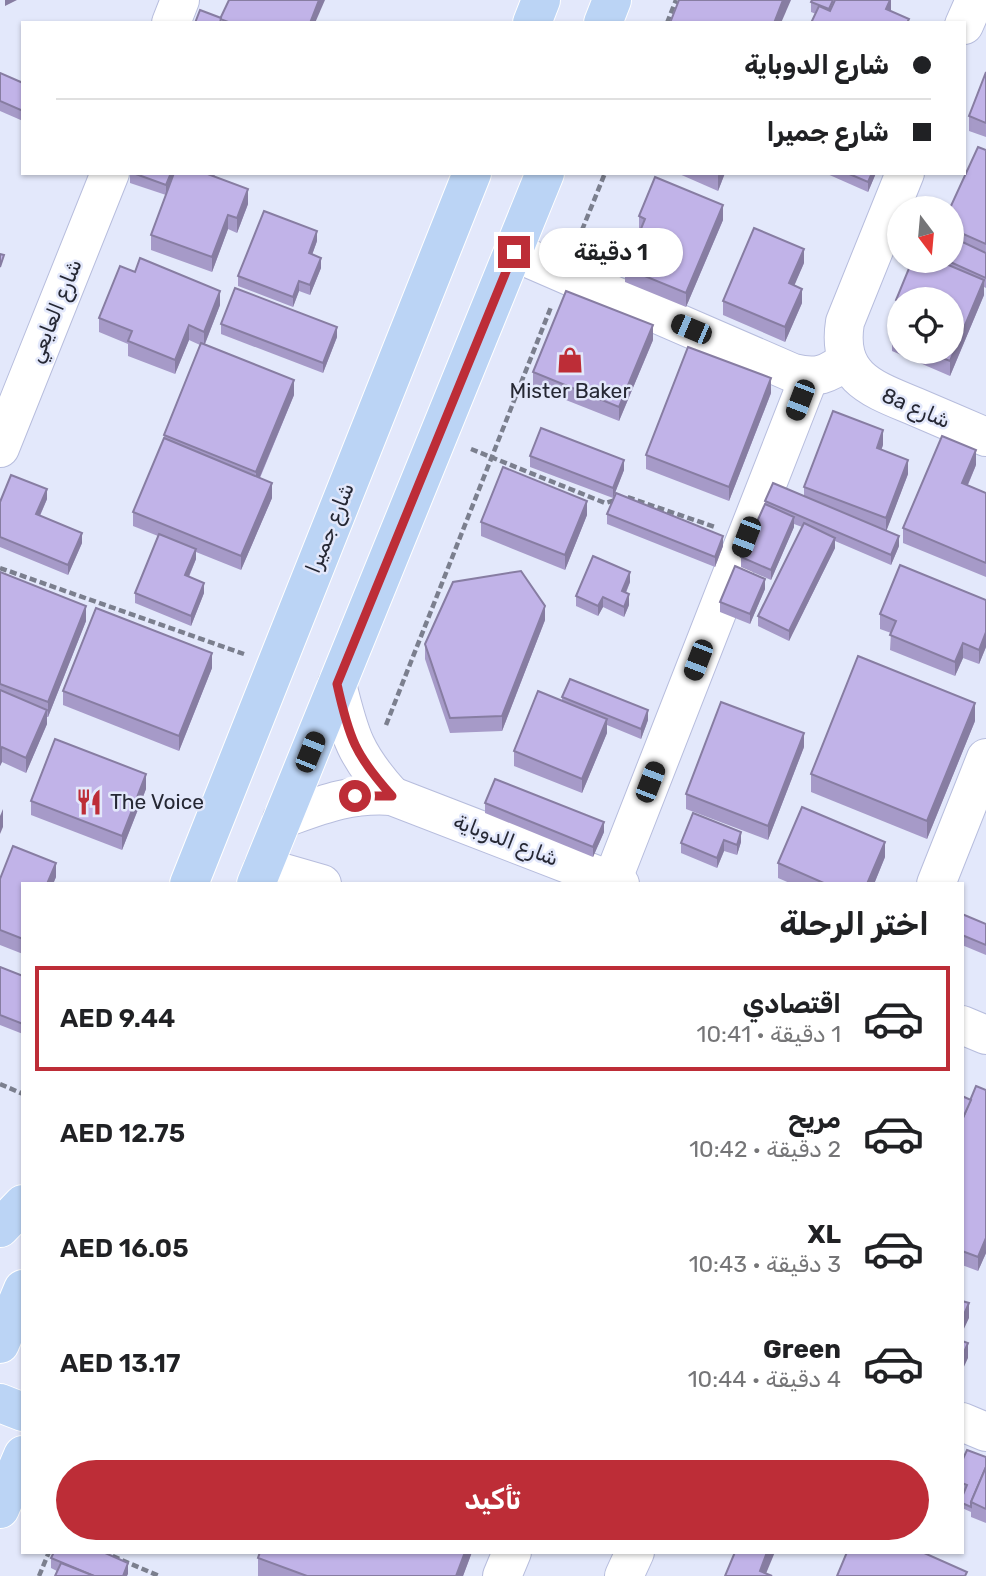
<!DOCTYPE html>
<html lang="ar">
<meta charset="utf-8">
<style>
body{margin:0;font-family:Rubik,"Noto Sans Arabic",sans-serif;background:#f2f2f2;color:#202124;direction:rtl;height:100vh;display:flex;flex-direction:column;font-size:26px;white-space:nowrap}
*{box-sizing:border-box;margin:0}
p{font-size:23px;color:#757577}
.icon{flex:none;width:38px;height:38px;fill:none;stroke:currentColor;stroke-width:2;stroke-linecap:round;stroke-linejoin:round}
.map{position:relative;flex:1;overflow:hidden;direction:ltr}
.details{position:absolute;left:21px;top:882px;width:943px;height:672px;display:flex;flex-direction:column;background:#fff;border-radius:0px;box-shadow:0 2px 5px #0004;direction:rtl}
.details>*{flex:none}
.banner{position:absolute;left:21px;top:21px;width:945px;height:154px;border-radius:0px;box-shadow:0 2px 5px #0004;direction:rtl;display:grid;align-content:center;height:154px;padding:0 35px;background:#fff}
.needle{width:46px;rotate:164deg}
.controls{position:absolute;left:887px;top:196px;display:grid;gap:14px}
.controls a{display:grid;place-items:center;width:77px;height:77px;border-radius:50%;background:#fff;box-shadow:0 2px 5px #0004;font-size:35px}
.end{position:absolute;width:32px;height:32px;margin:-16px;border:9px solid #bd2d37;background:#fff;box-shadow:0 0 0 4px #fff}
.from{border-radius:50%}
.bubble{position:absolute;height:49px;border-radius:24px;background:#fff;box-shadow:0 2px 5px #0004;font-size:23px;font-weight:600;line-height:49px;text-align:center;direction:rtl}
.car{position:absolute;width:21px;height:42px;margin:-21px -10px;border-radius:9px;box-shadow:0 0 5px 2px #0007;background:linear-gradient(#222 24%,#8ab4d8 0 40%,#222 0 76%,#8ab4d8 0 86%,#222 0)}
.banner b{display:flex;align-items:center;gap:24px;height:66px;font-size:26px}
.banner b+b{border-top:2px solid #e0e0e0}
.banner i{width:18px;height:18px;background:#202124}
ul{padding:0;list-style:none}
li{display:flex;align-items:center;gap:21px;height:105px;margin:0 14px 10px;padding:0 21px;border:4px solid transparent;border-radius:0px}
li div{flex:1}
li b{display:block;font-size:26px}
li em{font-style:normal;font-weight:600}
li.selected{border-color:#bd2d37}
li>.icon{width:63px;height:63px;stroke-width:1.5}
h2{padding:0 35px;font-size:32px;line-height:84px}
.button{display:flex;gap:14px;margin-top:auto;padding:14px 35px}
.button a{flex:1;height:80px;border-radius:42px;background:#bd2d37;color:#fff;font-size:28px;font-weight:600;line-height:80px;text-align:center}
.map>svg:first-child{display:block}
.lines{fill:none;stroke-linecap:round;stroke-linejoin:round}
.minor-casing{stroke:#b7bddd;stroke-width:40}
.major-casing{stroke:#fff;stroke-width:40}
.path{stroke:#7b7f8e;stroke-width:4.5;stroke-dasharray:7 3.5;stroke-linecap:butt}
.minor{stroke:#fff;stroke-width:38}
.major{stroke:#bbd4f5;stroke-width:38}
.wall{fill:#a69ac8}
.shaded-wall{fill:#877da2}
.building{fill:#c1b3e8;stroke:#877da2;stroke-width:2}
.route{stroke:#bd2d37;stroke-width:9}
.labels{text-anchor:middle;stroke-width:5;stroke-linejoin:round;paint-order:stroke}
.street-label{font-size:21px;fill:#262834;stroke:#e3e8fb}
.poi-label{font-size:21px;fill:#262834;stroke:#e3e8fb}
</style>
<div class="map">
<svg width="986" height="1576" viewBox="0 0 986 1576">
<rect width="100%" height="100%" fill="#e3e8fb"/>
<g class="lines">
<g class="minor-casing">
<g id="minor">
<polyline points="171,23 180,0"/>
<polyline points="964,25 975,0"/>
<path d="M905,173l-60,149c-9,56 28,67 71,85 23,10 47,20 70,30"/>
<path d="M514,252l279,121c24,6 34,2 54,-13"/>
<polyline points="0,448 110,173"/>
<path d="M337,684c13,53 18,71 55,112"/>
<path d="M282,819c39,-14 67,-26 110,-23l228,88"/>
<polyline points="263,867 322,884"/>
<polyline points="612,881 809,377"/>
<polyline points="936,884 986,758"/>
<polyline points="962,1025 986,1035"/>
<polyline points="962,1422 986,1432"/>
<polyline points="502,1576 512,1552"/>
<polyline points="624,1576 635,1552"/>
</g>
</g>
<g class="major-casing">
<g id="major">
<polyline points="532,23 541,0"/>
<polyline points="603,23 612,0"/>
<polyline points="189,884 472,173"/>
<polyline points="256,884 545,173"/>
<polyline points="0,1228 23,1204"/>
<polyline points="0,1344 23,1289"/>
<polyline points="0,1403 23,1412"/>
<polyline points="0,1509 23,1455"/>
</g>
</g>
<g class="path">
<polyline points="667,23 676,0"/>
<polyline points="578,240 605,173"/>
<polyline points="471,449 605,503 627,497 715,527"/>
<polyline points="0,568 244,654"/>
<polyline points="386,725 551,307"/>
<polyline points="0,1084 23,1094"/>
<polyline points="103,1552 159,1576"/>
<polyline points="39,1576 49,1552"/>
</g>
<use href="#minor" class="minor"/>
<use href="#major" class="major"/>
</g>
<g class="wall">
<polygon points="891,0 891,11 909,23 816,14 811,12 811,2"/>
<polygon points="986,72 986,137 969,131 969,116"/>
<polygon points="0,73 23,83 23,121 0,111"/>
<polygon points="986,150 986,288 984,287 984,295 950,376 892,351 892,337 900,319 900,352 952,352 900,299 900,317 896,315 896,300 912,261 952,261 952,208"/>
<polygon points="130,173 216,173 214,177 248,204 237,233 228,229 212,272 151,250 151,235 166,195 130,183"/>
<polygon points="677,173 725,173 718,191"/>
<polygon points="825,173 876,173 868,192"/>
<polygon points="639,216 723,220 686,307 625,282 625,268 640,231 639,231"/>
<polygon points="317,241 312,255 321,268 310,295 299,291 293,307 238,286 238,276"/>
<polygon points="804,263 794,285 802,303 785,342 723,315 723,301"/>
<polygon points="220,305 205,344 294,395 260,478 272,498 241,570 196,552 196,559 189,577 204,593 191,626 135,603 135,593 158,536 133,526 133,512 164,439 164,435 200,345 189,340 175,374 128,356 128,344 99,332 99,318"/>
<polygon points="221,324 337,337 323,373 221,334"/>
<polygon points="653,340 619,421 533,387 533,372"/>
<polygon points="771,393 729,501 646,469 646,455"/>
<polygon points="883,445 881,450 908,474 886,531 899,546 891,565 835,541 835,548 789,641 758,626 758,616 802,527 794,524 794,527 771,580 741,567 741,557 765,505 765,501 804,496 804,487"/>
<polygon points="530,456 624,470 613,498 530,467"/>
<polygon points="976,465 968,485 986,493 986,577 903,543 903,528"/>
<polygon points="47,499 40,516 82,543 68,575 0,547 0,502"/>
<polygon points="607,514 723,546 715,567 607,524"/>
<polygon points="587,515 565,570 481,536 481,522"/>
<polygon points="0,572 86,621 48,717 47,717 47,724 26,773 2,762 0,766"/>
<polygon points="630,582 626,593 629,605 624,617 603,607 598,616 576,606 576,596"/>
<polygon points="765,589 750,624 720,612 720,602"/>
<polygon points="986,600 986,647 979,664 963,658 955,676 890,650 891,633 880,629 880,614"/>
<polygon points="545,620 502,731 450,733 425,659 425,644"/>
<polygon points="212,668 179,751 63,705 63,691"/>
<polygon points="562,697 648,720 641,739 607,725 607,733 582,793 514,766 514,751 562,701"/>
<polygon points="975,721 927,839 811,792 811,774"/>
<polygon points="804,747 768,840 686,809 686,794"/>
<polygon points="146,789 122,850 31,815 31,801"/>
<polygon points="485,803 604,832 593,857 485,813"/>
<polygon points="741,832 741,842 737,855 724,851 717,868 681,853 681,843"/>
<polygon points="885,857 874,884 792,884 778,878 778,863"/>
<polygon points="56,877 53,884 23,884 23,954 0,945 0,879"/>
<polygon points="962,914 986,924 986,955 962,945"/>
<polygon points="0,967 23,976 23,1034 0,1025"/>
<polygon points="986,1090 986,1253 978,1271 962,1265 962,1096 971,1100"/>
<polygon points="986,1457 986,1523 971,1517 971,1512 962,1508 962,1497 965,1490 962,1488 962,1461"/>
<polygon points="472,1552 463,1576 258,1576 258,1558"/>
<polygon points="51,1558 128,1574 57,1571 51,1568"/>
</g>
<g class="shaded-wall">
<polygon points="5,0 17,0 5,6"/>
<polygon points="319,0 325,0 315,23 310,23"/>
<polygon points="783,0 791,0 781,23 774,23"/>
<polygon points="890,0 891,0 891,13 886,9"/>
<polygon points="171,173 174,173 166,195 166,185"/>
<polygon points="719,173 725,173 718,191 718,176"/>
<polygon points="872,173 876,173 868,192 868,182"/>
<polygon points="248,189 248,204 237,233 237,218"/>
<polygon points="723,205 723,220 686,307 686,293"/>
<polygon points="228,215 228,229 212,272 212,257"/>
<polygon points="317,231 317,241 309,263 309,253"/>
<polygon points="804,249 804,263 789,298 789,283"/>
<polygon points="321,258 321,268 310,295 310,285"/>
<polygon points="984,280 984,295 950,376 950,361"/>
<polygon points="299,281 299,291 293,307 293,297"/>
<polygon points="802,289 802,303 785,342 785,327"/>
<polygon points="220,291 220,305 204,346 204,332"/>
<polygon points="189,325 189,340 175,374 175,360"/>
<polygon points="653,325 653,340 619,421 619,407"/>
<polygon points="337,327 337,337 323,373 323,363"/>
<polygon points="771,378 771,393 729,501 729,487"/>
<polygon points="294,380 294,395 256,486 256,472"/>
<polygon points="883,430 883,445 877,462 877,448"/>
<polygon points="976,450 976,465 962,498 962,483"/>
<polygon points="624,460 624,470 613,498 613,488"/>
<polygon points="908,460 908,474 886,532 886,518"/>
<polygon points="272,483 272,498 241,570 241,556"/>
<polygon points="47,489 47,499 36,524 36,514"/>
<polygon points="587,501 587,515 565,570 565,555"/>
<polygon points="794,517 794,527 771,580 771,570"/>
<polygon points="82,533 82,543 68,575 68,565"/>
<polygon points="723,536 723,546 715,567 715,557"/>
<polygon points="899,536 899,546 891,565 891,555"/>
<polygon points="835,538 835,548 789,641 789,631"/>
<polygon points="196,549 196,559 185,585 185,575"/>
<polygon points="630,572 630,582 622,601 622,591"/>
<polygon points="765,579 765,589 750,624 750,614"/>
<polygon points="204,583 204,593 191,626 191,616"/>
<polygon points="629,594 629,605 624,617 624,607"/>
<polygon points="603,597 603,607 598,616 598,606"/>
<polygon points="86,606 86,621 48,717 48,702"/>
<polygon points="545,606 545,620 502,731 502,716"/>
<polygon points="986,632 986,647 979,664 979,650"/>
<polygon points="963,643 963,658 955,676 955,662"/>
<polygon points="212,653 212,668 179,751 179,736"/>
<polygon points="975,703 975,721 927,839 927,821"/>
<polygon points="47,710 47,724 26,773 26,758"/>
<polygon points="648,710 648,720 641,739 641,729"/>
<polygon points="607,719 607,733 582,793 582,779"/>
<polygon points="804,733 804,747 768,840 768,826"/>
<polygon points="2,747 2,762 0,766 0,752"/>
<polygon points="146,774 146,789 122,850 122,836"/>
<polygon points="3,809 3,827 0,834 0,816"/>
<polygon points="604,822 604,832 593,857 593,847"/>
<polygon points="741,832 741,842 737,855 737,845"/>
<polygon points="724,840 724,851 717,868 717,858"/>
<polygon points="885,842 885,857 874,884 867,884"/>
<polygon points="56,863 56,877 53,884 47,884"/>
<polygon points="986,1238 986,1253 978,1271 978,1257"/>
<polygon points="969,1303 969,1318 962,1333 962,1319"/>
<polygon points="968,1343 968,1358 962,1371 962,1357"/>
<polygon points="465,1552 472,1552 463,1576 456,1576"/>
<polygon points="767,1552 775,1552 765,1576 760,1571"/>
<polygon points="128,1563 128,1574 127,1576 123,1576"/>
</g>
<g class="building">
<polygon points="229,0 319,0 310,23 231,23 220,19"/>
<polygon points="679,0 783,0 774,23 670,23"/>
<polygon points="812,0 833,0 829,9 811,2"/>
<polygon points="835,0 890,0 886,9 909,19 907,23 811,23 819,6 830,11"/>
<polygon points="200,10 221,18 220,23 195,23"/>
<polygon points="986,72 986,123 969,116"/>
<polygon points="0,73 23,83 23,111 0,101"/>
<polygon points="978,147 986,150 986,244 952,229 952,208 950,208"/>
<polygon points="133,173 171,173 166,185"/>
<polygon points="174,173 205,173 248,189 237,218 228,215 212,257 151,235"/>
<polygon points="847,173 872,173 868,182"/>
<polygon points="655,177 723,205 686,293 625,268 645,219 639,216"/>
<polygon points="264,211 317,231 309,253 321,258 310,285 299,281 293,297 238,276"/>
<polygon points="754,228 804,249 789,283 802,289 785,327 723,301"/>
<polygon points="952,237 986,253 986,278 948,261 952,261"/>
<polygon points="0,254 4,255 0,267"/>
<polygon points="140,258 220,291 204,332 189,325 175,360 128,341 132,331 99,318 120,266 135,272"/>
<polygon points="912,261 939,261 984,280 950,361 927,352 952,352 952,299 900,299 900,302 896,300"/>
<polygon points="235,288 337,327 323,363 221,324"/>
<polygon points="566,291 653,325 619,407 533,372"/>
<polygon points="900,319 900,340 892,337"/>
<polygon points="201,343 294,380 256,472 164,435"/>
<polygon points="688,347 771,378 729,487 646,455"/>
<polygon points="833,411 883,430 877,448 908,460 886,518 804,487"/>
<polygon points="541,428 624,460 613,488 530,456"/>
<polygon points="942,436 976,450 962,483 986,493 986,563 903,528"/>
<polygon points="164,438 272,483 241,556 133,512"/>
<polygon points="503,467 587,501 565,555 481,522"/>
<polygon points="11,475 47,489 36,514 82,533 68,565 0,537 0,502"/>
<polygon points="773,483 899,536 891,555 765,501"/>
<polygon points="616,493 723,536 715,557 607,514"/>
<polygon points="765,504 794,517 771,570 741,557"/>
<polygon points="804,523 835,538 789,631 758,616"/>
<polygon points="159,534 196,549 185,575 204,583 191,616 135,593"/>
<polygon points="593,556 630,572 622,591 629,594 624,607 603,597 598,606 576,596"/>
<polygon points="900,565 986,600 986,632 979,650 963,643 955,662 890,635 896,621 880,614"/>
<polygon points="735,566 765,579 750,614 720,602"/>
<polygon points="521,571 545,606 502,716 450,718 425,644 453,582"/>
<polygon points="0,572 86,606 48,702 0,684"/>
<polygon points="96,608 212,653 179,736 63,691"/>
<polygon points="858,656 975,703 927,821 811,774"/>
<polygon points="570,679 648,710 641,729 562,697"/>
<polygon points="0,690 47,710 26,758 2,747 0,752"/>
<polygon points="538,691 607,719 582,779 514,751"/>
<polygon points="721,702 804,733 768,826 686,794"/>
<polygon points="55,739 146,774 122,836 31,801"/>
<polygon points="495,779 604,822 593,847 485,803"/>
<polygon points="802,807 885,842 867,884 823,884 824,883 778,863"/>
<polygon points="693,813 741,832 737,845 724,840 717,858 681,843"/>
<polygon points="13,846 56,863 47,884 23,884 23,939 0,930 0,879"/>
<polygon points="962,914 986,924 986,945 962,935"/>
<polygon points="0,967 23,976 23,1024 0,1015"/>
<polygon points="976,1086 986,1090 986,1238 978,1257 962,1251 962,1120"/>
<polygon points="962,1096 971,1100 962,1120"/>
<polygon points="962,1301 969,1303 962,1319"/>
<polygon points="962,1341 968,1343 962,1357"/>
<polygon points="967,1450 986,1457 986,1467 971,1502 971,1507 962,1503 962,1497 967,1485 962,1483 962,1461"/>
<polygon points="986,1467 986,1509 971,1502"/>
<polygon points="54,1552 103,1552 128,1563 123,1576 94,1576 51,1558"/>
<polygon points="260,1552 465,1552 456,1576 307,1576 258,1558"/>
<polygon points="735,1552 767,1552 760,1571 772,1576 725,1576"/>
<polygon points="847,1552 922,1552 967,1572 965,1576 837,1576"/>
<polygon points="61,1563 94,1576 55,1576"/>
</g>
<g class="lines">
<path class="route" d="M355,796h37c-37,-41 -43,-58 -55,-112l177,-432"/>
</g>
<defs>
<g id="shop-bare" transform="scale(2.1)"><path d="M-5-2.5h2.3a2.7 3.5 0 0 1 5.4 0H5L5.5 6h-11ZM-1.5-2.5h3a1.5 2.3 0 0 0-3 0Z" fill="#bd2d37" stroke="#e3e8fb" stroke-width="2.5" paint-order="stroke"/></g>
<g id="restaurant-bare" transform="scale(2.1)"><path d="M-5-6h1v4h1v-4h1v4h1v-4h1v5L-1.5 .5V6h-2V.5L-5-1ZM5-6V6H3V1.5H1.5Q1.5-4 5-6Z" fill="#bd2d37" stroke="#e3e8fb" stroke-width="2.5" paint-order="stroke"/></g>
</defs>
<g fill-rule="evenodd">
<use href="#shop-bare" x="570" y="360"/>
<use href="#restaurant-bare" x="89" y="802"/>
</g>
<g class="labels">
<g class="street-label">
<text transform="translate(55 311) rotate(-68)" y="7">شارع العايعي</text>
<text transform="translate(916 408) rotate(23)" y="7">8a شارع</text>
<text transform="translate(330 528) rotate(-68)" y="7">شارع جميرا</text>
<text transform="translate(506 840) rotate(21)" y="7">شارع الدوباية</text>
</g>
<g class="poi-label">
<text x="570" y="398">Mister Baker</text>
<text x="110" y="809" text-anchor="start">The Voice</text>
</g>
</g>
</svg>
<div class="controls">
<a><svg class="needle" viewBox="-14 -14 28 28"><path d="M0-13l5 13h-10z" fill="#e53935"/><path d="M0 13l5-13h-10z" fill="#757577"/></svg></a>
<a><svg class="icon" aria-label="locate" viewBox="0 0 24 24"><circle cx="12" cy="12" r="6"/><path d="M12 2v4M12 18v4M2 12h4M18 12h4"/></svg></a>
</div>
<i class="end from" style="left:355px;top:796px"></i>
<i class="end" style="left:514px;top:252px"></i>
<div class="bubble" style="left:539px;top:228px;width:144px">1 دقيقة</div>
<i class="car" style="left:691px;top:329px;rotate:293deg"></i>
<i class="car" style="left:800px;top:400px;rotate:201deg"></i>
<i class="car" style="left:746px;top:537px;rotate:201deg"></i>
<i class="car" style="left:698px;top:660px;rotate:201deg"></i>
<i class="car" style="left:310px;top:752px;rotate:22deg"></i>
<i class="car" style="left:650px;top:782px;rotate:21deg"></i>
<div class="banner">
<b><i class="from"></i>شارع الدوباية</b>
<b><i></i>شارع جميرا</b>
</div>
<section class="details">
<h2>اختر الرحلة</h2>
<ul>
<li class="selected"><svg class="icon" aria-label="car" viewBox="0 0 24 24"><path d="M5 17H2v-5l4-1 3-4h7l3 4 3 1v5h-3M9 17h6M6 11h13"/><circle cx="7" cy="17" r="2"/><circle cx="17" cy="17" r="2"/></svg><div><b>اقتصادي</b><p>1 دقيقة · 10:41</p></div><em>AED 9.44</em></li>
<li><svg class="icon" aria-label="car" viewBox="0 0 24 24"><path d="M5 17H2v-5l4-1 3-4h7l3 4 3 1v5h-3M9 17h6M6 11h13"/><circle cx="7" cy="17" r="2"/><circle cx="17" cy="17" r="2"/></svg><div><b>مريح</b><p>2 دقيقة · 10:42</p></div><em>AED 12.75</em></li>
<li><svg class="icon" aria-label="car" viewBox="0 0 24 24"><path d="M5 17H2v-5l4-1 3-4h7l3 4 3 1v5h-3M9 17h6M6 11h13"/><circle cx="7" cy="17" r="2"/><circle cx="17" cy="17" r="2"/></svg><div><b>XL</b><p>3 دقيقة · 10:43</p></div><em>AED 16.05</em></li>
<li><svg class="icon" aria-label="car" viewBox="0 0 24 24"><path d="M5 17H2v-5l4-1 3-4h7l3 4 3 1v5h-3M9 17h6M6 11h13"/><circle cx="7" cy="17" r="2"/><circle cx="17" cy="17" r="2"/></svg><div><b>Green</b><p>4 دقيقة · 10:44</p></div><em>AED 13.17</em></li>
</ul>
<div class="button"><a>تأكيد</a></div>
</section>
</div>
